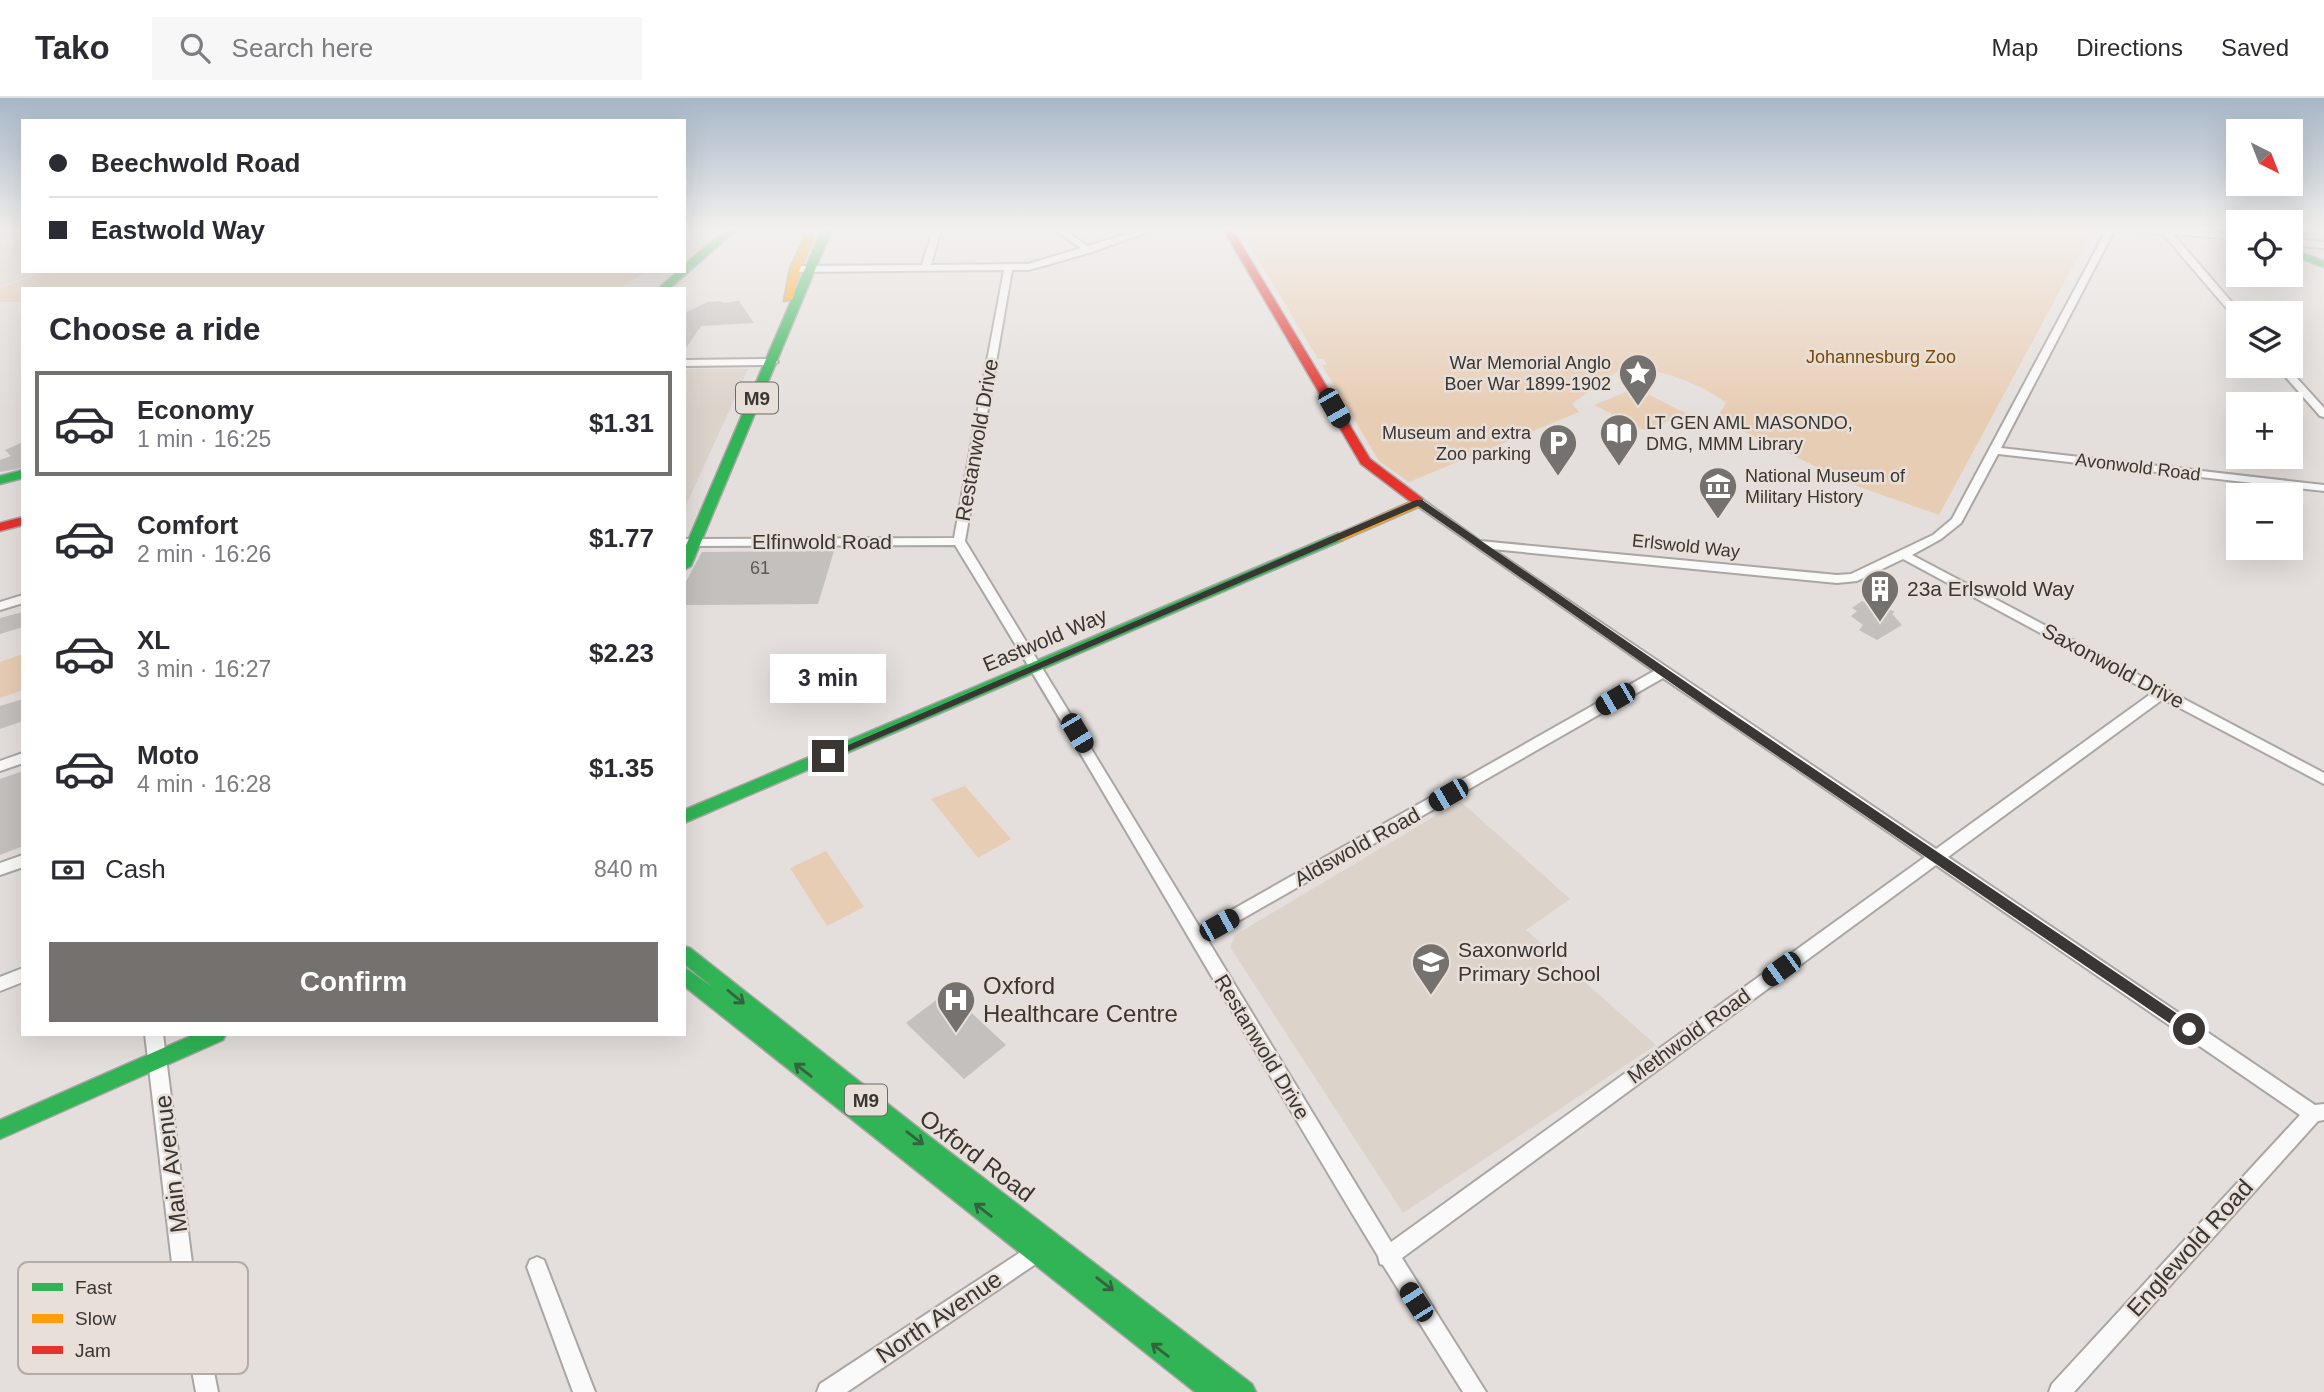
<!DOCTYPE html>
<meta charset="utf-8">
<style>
body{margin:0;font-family:Arial,sans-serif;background:#f7f7f7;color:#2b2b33;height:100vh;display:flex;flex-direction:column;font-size:26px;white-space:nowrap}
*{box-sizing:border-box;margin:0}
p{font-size:23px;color:#7c7c81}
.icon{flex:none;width:38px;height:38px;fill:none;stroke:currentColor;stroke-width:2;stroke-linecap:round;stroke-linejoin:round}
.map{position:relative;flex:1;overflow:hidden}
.details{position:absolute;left:21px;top:189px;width:665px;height:749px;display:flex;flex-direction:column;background:#fff;border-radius:0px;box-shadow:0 7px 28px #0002}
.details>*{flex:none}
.top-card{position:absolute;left:21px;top:21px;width:665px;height:154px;border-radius:0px;box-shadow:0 7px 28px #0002;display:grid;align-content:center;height:154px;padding:0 28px;background:#fff}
.needle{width:46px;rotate:138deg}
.fabs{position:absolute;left:2226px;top:21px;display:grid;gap:14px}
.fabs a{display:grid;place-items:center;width:77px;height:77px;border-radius:0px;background:#fff;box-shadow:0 7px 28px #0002;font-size:35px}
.end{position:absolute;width:32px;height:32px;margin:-16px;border:9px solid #393633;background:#fff;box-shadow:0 0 0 4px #fff}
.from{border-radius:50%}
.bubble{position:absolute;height:49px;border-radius:0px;background:#fff;box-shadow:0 7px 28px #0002;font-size:23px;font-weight:700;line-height:49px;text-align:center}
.car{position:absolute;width:21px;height:42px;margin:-21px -10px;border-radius:9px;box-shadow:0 0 5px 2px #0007;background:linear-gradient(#222 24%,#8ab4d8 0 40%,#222 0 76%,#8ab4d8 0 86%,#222 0)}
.top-card b{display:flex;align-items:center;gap:24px;height:66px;font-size:26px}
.top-card b+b{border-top:2px solid #e1e1e2}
.top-card i{width:18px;height:18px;background:#2b2b33}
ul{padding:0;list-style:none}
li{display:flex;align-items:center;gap:21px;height:105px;margin:0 14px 10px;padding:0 14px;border:4px solid transparent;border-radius:0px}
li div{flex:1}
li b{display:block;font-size:26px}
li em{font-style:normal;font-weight:700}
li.current{border-color:#75716e}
li>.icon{width:63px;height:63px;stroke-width:1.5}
h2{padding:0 28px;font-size:32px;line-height:84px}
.pay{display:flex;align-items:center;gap:18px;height:77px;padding:0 28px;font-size:26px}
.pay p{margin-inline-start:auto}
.cta{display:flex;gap:14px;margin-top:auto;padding:14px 28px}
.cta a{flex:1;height:80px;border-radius:0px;background:#75716e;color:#fff;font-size:28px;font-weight:700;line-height:80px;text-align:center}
header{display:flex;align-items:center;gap:42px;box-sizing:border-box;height:98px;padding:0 35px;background:#fff;border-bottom:2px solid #e1e1e2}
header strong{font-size:33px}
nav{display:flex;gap:38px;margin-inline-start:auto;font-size:24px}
.search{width:490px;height:63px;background:#f7f7f7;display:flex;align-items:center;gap:18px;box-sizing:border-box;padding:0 24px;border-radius:0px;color:#7c7c81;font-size:26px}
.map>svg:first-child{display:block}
.built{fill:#dcd3cb}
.green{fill:#e8cdb5}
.building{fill:#c4c0be}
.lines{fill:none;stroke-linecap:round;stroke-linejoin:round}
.street-casing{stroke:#a9a6a3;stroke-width:4}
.fast-casing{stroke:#a9a6a3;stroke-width:3}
.slow-casing{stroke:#a9a6a3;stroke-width:3}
.jam-casing{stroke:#a9a6a3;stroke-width:3}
.street{fill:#fbfafa;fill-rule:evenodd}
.fast{fill:#30b455;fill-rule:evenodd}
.slow{fill:#ff9f0a;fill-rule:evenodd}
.jam{fill:#e5322d;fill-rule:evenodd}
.oneway{stroke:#36623f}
.route{fill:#393633}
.labels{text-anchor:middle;stroke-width:5;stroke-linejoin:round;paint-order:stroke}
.far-park-label{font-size:18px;fill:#7d4901;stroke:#e7dfd8}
.far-poi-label{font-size:18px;fill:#393633;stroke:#e7dfd8;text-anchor:end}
.far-street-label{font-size:18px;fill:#393633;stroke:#e7dfd8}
.number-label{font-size:18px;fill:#5c5856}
.shield{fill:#e7dfd8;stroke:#6d6964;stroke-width:2}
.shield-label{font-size:19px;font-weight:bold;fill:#393633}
.street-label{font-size:21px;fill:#393633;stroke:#e7dfd8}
.poi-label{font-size:21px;fill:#393633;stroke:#e7dfd8;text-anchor:start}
.near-poi-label{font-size:24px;fill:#393633;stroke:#e7dfd8;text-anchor:start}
.near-street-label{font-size:24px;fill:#393633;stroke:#e7dfd8}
.key{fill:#e7dfd8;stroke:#b3aca6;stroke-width:2}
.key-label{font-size:19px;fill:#393633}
</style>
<header>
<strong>Tako</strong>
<div class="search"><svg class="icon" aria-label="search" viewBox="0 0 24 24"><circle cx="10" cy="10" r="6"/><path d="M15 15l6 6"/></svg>Search here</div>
<nav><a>Map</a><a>Directions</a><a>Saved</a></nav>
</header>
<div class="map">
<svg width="2324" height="1294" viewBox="0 0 2324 1294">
<rect width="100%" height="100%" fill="#e4dfdc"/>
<g class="built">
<polygon points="0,131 23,131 23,173 41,173 0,189"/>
<polygon points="684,271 748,271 684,412"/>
<polygon points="1460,703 1570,801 1526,832 1656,947 1403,1115 1230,849 1235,837"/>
</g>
<g class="green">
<path d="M1240,131h853l-154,286 -88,-31 -134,-66 9,-15c-21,-18 -76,-39 -103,-33 -13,3 -39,26 -51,34l7,8 -170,70 -30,-21 -57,-96 4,-1 -2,-5h-6z"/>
<polygon points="46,173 647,173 619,191 23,191 23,204 0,204 0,190"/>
<polygon points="1636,290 1687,316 1644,332 1594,307"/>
<polygon points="23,556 23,592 0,600 0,564"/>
<polygon points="965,688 1011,741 978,760 931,701"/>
<polygon points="826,753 864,809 827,828 790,770"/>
</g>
<g class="building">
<polygon points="719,203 724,205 739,203 754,225 701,228 684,253 684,215 708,204"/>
<polygon points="23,344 23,370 0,374 0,362 11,358 5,352"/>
<polygon points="834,453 818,506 684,507 684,487 702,454"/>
<polygon points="1862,503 1881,512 1885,509 1895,514 1892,516 1902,527 1877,542 1859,532 1863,527 1851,518 1857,513 1852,510"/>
<polygon points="23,514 23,529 0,536 0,520"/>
<polygon points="23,601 23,623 0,631 0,608"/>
<polygon points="23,673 23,748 0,757 0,681"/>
<polygon points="948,893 1006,947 964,981 906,925"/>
</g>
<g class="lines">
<g class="street-casing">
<g id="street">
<path d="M933,131h8l-10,36 97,-1 53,-16 -28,-19h9l26,17 55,-17h12l-63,23 -63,18h-17l-47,271 235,387 454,-257 -239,-167v-4h8l57,41 357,34 14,-1 82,-39 19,-16 155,-290h8l-114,219 323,37v6l-326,-37 -37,69 -20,16 -29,16 412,218v11l-161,-85 -215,158 367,248 9,-1v16l-6,1 -244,271h-25l3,-8 248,-269 -364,-250 -534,393 84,134h-23l-80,-127 -3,-1 -2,-8c-144,-237 -278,-475 -423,-711l-271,1 2,-7 268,-1 50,-268 -206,2 -4,-3 4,-3 124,-1zM1492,451l345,34 20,-2 46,-22 249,134 -216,156zM1663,580l262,179 -534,385 -184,-303z"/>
<polygon points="2129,131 2161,131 2238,137 2238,141 2173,136 2241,215 2238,215 2238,221 2235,220 2163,136 2133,133"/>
<polygon points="2291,141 2324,144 2324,150 2291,147"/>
<polygon points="684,262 773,261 778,264 773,267 684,268"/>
<polygon points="2276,268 2286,268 2324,310 2324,319 2320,318"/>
<polygon points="23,497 23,505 0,512 0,504"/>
<polygon points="23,655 23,665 0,673 0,663"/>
<polygon points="23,757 23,769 0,777 0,765"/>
<polygon points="23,870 23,884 0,893 0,879"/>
<polygon points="145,936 163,936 192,1165 218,1294 196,1294 172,1165"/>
<polygon points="1039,1142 1046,1145 1049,1152 1046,1159 847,1294 817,1294 820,1286"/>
<polygon points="537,1159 544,1162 595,1294 573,1294 527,1169 530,1162"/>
</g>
</g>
<g class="fast-casing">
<g id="fast">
<polygon points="727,131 737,131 669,191 658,191 678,173 684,173 684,167"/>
<polygon points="822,131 832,131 691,468 684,472 684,452"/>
<polygon points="2291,151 2324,163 2324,169 2291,157"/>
<polygon points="23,372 23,380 0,386 0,378"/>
<polygon points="1338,435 1343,436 1343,442 684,725 684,712"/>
<polygon points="684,848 690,850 926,1036 1252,1286 1256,1294 1195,1294 684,888 684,869 714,890 684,866"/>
<polygon points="195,936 226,936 223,942 0,1041 0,1022"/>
</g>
</g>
<g class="slow-casing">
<g id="slow">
<polygon points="806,137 814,139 800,171 793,201 784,203 790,171"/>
<polygon points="1419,400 1425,404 1423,407 1343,442 1338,443 1331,439"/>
</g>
</g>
<g class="jam-casing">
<g id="jam">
<polygon points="1223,131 1232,131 1370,361 1423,401 1423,407 1415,407 1361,366"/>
<polygon points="2217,131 2238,133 2238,139 2219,133"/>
<polygon points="23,419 23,427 0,433 0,425"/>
</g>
</g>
<use href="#street" class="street"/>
<use href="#fast" class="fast"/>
<use href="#slow" class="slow"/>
<use href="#jam" class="jam"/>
</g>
<defs><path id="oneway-shaft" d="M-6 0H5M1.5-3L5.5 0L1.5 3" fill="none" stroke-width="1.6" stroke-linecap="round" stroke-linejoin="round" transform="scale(1.75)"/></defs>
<g class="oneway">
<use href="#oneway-shaft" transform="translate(736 899) rotate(39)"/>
<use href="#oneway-shaft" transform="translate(803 972) rotate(-142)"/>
<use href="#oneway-shaft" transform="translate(915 1040) rotate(38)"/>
<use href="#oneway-shaft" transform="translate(983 1112) rotate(-142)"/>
<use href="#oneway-shaft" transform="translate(1105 1186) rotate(38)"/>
<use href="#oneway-shaft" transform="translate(1160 1252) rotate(-142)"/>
</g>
<linearGradient id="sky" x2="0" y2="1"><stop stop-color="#a7b7c7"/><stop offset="0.42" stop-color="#f3f1ef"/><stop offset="1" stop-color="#f3f1ef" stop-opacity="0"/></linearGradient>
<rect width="2324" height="312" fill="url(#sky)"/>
<polygon class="route" points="1416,402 1422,402 1715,604 2194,927 2194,935 2184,935 1707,610 1418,408 832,660 823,658"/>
<defs>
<g id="sight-pin" transform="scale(2.0125)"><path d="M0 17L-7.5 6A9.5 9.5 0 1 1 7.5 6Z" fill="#75716e" stroke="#e7dfd8"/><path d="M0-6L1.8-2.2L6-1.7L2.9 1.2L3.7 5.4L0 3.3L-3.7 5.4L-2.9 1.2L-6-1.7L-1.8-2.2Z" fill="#fff"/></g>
<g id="library-pin" transform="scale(2.0125)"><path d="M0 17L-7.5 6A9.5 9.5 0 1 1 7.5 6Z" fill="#75716e" stroke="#e7dfd8"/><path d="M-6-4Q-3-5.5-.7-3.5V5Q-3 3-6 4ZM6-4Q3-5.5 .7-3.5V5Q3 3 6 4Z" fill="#fff"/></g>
<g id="parking-pin" transform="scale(2.0125)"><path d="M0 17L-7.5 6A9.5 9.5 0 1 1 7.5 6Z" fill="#75716e" stroke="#e7dfd8"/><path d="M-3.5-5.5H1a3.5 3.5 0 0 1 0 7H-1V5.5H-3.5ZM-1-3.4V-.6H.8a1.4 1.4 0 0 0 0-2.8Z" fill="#fff"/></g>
<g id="museum-pin" transform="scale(2.0125)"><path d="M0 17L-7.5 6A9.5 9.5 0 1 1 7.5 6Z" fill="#75716e" stroke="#e7dfd8"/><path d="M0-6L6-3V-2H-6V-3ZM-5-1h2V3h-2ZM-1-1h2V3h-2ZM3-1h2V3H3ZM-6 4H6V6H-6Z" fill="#fff"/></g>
<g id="building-pin" transform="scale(2.0125)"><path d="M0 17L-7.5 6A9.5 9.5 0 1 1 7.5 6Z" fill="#75716e" stroke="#e7dfd8"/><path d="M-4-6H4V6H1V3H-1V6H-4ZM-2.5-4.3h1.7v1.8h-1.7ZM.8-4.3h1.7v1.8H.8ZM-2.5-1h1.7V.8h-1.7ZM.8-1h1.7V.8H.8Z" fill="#fff"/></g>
<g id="school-pin" transform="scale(2.0125)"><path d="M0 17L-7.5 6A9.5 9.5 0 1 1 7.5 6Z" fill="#75716e" stroke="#e7dfd8"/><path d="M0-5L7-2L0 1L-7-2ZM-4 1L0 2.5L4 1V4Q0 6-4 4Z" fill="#fff"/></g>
<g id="hospital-pin" transform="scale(2.0125)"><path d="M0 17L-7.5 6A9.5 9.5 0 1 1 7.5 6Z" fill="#75716e" stroke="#e7dfd8"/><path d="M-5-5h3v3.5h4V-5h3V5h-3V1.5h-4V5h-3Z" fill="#fff"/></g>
</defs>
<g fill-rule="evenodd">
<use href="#sight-pin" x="1638" y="275"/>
<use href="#library-pin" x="1619" y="335"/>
<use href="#parking-pin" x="1558" y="345"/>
<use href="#museum-pin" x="1718" y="388"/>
<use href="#building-pin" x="1880" y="491"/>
<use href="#school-pin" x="1431" y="864"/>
<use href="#hospital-pin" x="956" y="902"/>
</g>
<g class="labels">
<g class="far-park-label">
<text x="1881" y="265">Johannesburg Zoo</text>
</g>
<g class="far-poi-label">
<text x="1611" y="271">War Memorial Anglo<tspan x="1611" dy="21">Boer War 1899-1902</tspan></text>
<text x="1646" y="331" text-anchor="start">LT GEN AML MASONDO,<tspan x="1646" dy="21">DMG, MMM Library</tspan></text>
<text x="1531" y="341">Museum and extra<tspan x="1531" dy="21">Zoo parking</tspan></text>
<text x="1745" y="384" text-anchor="start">National Museum of<tspan x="1745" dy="21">Military History</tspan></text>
</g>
<g class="far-street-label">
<text transform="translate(2138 369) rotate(7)" y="6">Avonwold Road</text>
<text transform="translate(1686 448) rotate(6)" y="6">Erlswold Way</text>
</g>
<g class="number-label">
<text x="760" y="476">61</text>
</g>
<g class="shield">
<rect x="736" y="284.5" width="42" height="31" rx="5"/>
<rect x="845" y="986.5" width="42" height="31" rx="5"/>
</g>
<g class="shield-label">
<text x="757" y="307">M9</text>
<text x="866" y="1009">M9</text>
</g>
<g class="street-label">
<text transform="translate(977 342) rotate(-80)" y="7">Restanwold Drive</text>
<text x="822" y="451">Elfinwold Road</text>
<text transform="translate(1045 542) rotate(-23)" y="7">Eastwold Way</text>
<text transform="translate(2113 568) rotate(28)" y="7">Saxonwold Drive</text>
<text transform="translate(1357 749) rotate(-29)" y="7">Aldswold Road</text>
<text transform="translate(1689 938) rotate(-36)" y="7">Methwold Road</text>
<text transform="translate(1262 949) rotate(59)" y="7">Restanwold Drive</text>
</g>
<g class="poi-label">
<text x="1907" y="498">23a Erlswold Way</text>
<text x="1458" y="859">Saxonworld<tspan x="1458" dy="24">Primary School</tspan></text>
</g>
<g class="near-poi-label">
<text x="983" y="896">Oxford<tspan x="983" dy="28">Healthcare Centre</tspan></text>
</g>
<g class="near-street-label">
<text transform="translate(977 1058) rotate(37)" y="8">Oxford Road</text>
<text transform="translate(171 1066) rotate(-97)" y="8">Main Avenue</text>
<text transform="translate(2190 1150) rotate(-48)" y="8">Englewold Road</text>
<text transform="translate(939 1219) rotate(-34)" y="8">North Avenue</text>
</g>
</g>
<rect x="18" y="1164" width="230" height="112" rx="10" class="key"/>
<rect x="32" y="1185" width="31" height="8" fill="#30b455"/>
<rect x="32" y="1216" width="31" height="9" fill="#ff9f0a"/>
<rect x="32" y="1248" width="31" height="8" fill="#e5322d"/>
<g class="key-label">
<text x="75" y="1196">Fast</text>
<text x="75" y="1227">Slow</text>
<text x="75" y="1259">Jam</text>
</g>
</svg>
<div class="fabs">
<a><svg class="needle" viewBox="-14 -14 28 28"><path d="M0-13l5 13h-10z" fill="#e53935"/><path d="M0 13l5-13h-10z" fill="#7c7c81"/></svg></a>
<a><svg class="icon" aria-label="locate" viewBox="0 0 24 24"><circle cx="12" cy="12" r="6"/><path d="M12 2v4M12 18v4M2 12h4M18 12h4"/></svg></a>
<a><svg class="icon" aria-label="layers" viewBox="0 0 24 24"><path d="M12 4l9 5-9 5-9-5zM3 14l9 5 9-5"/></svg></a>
<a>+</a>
<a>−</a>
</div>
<i class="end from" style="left:2189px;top:931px"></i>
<i class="end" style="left:828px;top:658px"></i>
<div class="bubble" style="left:770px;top:556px;width:116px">3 min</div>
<i class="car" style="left:1334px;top:310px;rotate:150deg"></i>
<i class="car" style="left:1615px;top:601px;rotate:240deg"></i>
<i class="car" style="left:1077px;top:635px;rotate:149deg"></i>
<i class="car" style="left:1448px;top:697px;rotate:240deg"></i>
<i class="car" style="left:1219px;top:827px;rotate:61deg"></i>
<i class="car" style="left:1781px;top:871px;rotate:234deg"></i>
<i class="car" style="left:1416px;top:1204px;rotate:327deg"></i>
<div class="top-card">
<b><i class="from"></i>Beechwold Road</b>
<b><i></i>Eastwold Way</b>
</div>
<section class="details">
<h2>Choose a ride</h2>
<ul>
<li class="current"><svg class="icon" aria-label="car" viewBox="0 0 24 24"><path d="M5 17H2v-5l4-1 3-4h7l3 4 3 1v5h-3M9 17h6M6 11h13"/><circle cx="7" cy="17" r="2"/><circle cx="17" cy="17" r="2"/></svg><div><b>Economy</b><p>1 min · 16:25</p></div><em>$1.31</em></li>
<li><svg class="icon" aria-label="car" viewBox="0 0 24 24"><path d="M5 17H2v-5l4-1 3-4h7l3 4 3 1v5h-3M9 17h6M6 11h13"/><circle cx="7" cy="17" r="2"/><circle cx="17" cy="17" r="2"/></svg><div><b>Comfort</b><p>2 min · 16:26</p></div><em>$1.77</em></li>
<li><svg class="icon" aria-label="car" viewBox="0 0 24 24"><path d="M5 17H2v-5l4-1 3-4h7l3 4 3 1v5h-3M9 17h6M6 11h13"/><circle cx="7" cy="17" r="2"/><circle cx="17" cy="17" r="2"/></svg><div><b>XL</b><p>3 min · 16:27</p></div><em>$2.23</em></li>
<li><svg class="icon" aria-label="car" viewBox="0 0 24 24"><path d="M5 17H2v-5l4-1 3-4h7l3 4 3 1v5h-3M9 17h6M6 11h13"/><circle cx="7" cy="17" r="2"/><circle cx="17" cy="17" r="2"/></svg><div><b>Moto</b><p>4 min · 16:28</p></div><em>$1.35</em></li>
</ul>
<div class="pay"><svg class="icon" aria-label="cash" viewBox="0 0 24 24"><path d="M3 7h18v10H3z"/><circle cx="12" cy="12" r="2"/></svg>Cash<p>840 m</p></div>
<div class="cta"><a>Confirm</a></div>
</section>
</div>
